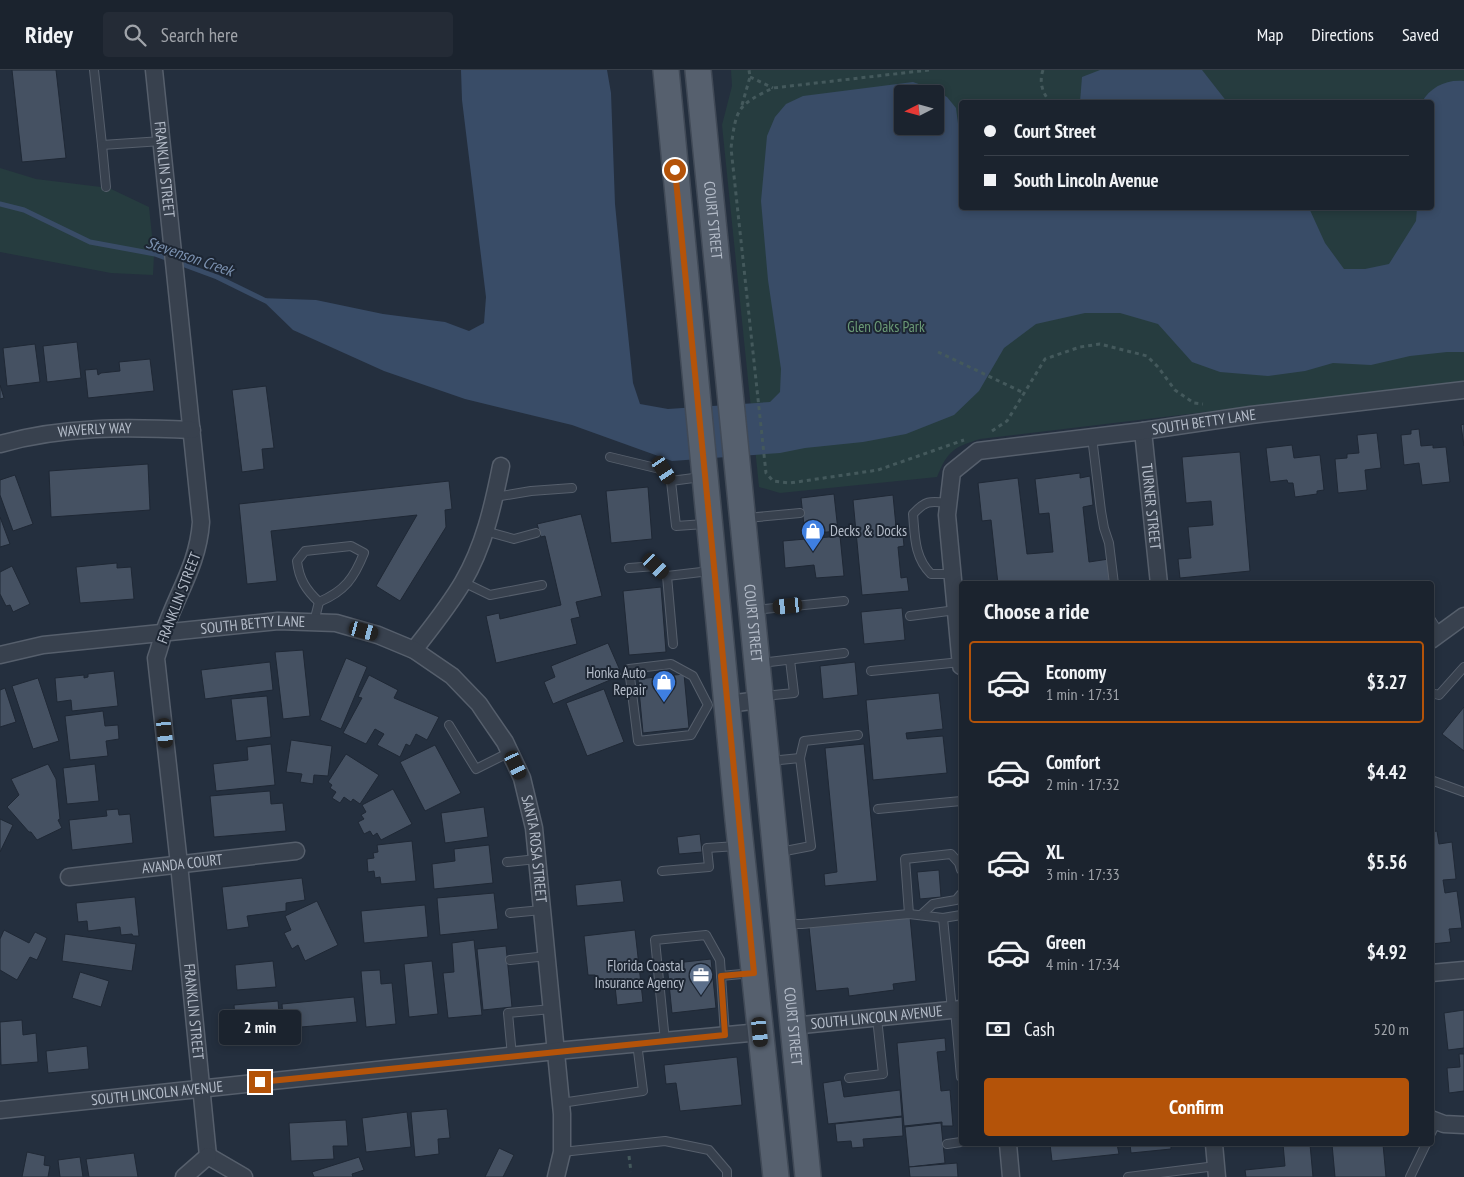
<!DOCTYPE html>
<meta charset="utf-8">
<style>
body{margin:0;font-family:"PT Sans Narrow",sans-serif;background:#242b36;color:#f1f3f6;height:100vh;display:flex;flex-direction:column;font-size:19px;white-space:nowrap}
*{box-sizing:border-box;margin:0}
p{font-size:16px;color:#a0a4aa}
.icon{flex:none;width:28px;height:28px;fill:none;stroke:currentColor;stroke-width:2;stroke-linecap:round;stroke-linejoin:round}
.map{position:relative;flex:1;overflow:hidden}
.details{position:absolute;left:959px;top:511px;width:475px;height:565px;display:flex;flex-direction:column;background:#1b232e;border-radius:5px;box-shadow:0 2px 8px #0003,0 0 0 1px #39404a}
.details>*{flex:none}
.hud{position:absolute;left:959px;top:30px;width:475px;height:110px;border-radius:5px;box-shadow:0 2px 8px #0003,0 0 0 1px #39404a;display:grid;align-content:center;height:110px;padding:0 25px;background:#1b232e}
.needle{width:32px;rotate:264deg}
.fabs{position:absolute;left:894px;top:15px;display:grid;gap:10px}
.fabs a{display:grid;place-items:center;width:50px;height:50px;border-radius:5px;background:#1b232e;box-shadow:0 2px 8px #0003,0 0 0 1px #39404a;font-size:25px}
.end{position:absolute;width:22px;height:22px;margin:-11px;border:6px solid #b45309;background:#fff;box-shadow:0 0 0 2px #fff}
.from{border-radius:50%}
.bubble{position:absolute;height:35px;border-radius:5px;background:#1b232e;box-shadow:0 2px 8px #0003,0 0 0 1px #39404a;font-size:16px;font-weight:600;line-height:35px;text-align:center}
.car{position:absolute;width:15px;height:30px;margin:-15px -8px;border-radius:6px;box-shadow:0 0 4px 1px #0007;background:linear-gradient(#222 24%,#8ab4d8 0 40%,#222 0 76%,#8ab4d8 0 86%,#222 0)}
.hud b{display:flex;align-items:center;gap:18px;height:48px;font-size:19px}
.hud b+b{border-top:1px solid #39404a}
.hud i{width:12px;height:12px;background:#f1f3f6}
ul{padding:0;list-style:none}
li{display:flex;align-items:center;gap:15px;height:82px;margin:0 10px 8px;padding:0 15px;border:2px solid transparent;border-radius:5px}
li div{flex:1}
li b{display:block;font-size:19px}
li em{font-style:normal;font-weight:600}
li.selected{border-color:#b45309}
li>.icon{width:45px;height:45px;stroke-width:1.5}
h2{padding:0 25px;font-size:22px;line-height:60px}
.pay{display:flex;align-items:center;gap:12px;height:55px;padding:0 25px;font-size:19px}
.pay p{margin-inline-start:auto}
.cta{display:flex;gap:10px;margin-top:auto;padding:10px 25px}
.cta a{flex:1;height:58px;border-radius:5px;background:#b45309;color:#fff;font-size:20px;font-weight:600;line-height:58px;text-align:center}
header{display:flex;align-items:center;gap:30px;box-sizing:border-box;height:70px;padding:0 25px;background:#1b232e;border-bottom:1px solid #39404a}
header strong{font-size:24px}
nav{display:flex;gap:28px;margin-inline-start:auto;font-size:18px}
.search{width:350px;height:45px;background:#242b36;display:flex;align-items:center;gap:12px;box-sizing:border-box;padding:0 18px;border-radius:5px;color:#a0a4aa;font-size:19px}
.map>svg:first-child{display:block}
.green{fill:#263c3f;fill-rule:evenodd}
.water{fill:#394c67;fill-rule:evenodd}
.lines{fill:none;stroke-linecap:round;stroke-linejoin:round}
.stream{stroke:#394c67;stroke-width:5}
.building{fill:#455162;stroke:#1f2835}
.service-casing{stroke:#565f6c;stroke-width:10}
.minor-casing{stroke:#565f6c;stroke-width:19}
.primary-casing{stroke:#414a57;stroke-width:28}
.path{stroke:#44595c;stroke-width:3;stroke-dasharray:4 4;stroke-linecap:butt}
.service{stroke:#38414e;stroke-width:8}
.minor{stroke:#38414e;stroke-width:16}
.primary{stroke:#56606e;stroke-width:25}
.route{stroke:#b45309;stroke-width:6}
.labels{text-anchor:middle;stroke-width:4;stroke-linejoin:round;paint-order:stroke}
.street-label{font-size:15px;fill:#b4bcc9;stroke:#1d2633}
.park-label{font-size:15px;fill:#6b9a76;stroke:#1d2633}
.poi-label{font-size:15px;fill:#b4bcc9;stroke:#1d2633;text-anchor:end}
.water-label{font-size:16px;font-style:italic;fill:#7c92b1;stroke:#1d2633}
</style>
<header>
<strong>Ridey</strong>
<div class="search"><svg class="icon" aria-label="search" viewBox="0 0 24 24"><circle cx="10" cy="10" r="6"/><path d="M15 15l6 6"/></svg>Search here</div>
<nav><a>Map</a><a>Directions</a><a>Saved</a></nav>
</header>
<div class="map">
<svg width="1464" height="1107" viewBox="0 0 1464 1107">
<rect width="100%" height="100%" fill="#242f3e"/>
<g class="green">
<path d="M731,0h733v311l-484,58c-28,9 -32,12 -43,38l-157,16 -21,-6 -37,-362 10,-39zM902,24h33v32h-33zM961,32h470v106h-470z"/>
<polygon points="0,98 36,109 109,118 149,137 154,185 153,205 111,203 0,182"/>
</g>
<g class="water">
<path d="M461,0h146l4,23 4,111 6,62 12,117 7,21 28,5 102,-7 10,-10 1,-23 -13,-89 -7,-79 6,-65 8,-19 11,-13 17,-8 110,-14 17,6 17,9 9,11 5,39v61h348l16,35 19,26h21l24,-5 27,-43 1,-13h14v-106h-9c8,-15 25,-23 42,-21v271h-17l-37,4 -39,9 -38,-2 -28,8 -37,5 -48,-4 -28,-10 -34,-38 -38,-11h-35l-49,11 -32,24 -25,43 -25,24 -48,19 -43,8 -58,6 -25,5 -108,8 -100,-36 -107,-26 -81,-28 -91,-41 -33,-32 56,2 67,14 62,8 24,9 15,-8 2,-26 -24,-197zM902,24h33v32h-33z"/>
<polygon points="1100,0 1202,0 1227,32 1080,32 1082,7"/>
</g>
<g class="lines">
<polyline class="stream" points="0,134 24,140 90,172 155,184 190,197 217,207 266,231"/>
</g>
<g class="building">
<polygon points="12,0 56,0 66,88 22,92"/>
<polygon points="77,272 81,308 47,312 43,276"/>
<polygon points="35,274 40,312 7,316 3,278"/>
<polygon points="150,289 154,321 88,328 85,300 97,299 98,305 101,303 120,301 119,292"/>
<polygon points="0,315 4,328 0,329"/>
<polygon points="266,316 274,378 262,379 264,399 242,402 232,320"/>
<polygon points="1464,354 1464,376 1461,355"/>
<polygon points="1419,359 1421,376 1433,375 1433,378 1446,377 1450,412 1422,415 1419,393 1404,395 1401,365 1411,364 1411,360"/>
<polygon points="1377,363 1381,398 1365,400 1367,420 1338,423 1335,389 1347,388 1347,384 1359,383 1357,365"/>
<polygon points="1292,375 1294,388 1320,385 1324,420 1317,421 1317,424 1295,427 1293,413 1288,413 1287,410 1270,412 1266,378"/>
<polygon points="1240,382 1250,501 1180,508 1178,489 1191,488 1188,457 1213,455 1211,431 1186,433 1182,387"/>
<polygon points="148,394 150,440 51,447 49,401"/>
<polygon points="1080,403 1080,408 1090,406 1093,435 1083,437 1089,492 1109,489 1111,514 998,514 991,450 982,451 978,413 1018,408 1027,484 1053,482 1049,443 1039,444 1035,409"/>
<polygon points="15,405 33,454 13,461 0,425 0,410"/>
<polygon points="449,411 452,439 445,440 446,457 400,531 376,516 417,445 271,461 277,511 247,514 239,434"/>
<polygon points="648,417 652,469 611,473 606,421"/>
<polygon points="834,424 838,461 805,464 801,428"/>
<polygon points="893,425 897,467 903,466 904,476 898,477 901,508 907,507 909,521 862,525 853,430"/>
<polygon points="581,444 602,526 576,532 580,547 571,549 577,574 496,593 486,546 499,543 500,549 561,535 545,466 541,467 537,454"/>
<polygon points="0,447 10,474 0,477"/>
<polygon points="840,466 844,506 816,508 814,495 785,498 783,471"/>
<polygon points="117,493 117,498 131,497 134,529 80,533 76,497"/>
<polygon points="12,496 30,534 13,542 10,535 6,536 0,524 0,502"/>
<polygon points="661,517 666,582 629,585 623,521"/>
<polygon points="902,538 905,570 864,574 861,542"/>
<polygon points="608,573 622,605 553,634 544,612 555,607 551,596"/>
<polygon points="303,580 310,646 283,649 275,582"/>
<polygon points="346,588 367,597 341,659 320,650"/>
<polygon points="270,592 273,620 205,629 201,600"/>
<polygon points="855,592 858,625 823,629 820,596"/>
<polygon points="114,601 118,636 72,641 71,630 57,632 55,608 84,605 84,608 88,607 88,604"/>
<polygon points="684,604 689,658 643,663 638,609"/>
<polygon points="369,605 398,620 394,628 439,647 427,670 416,664 410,676 406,674 400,687 377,675 384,664 375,659 366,674 343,663 362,628 358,627"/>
<polygon points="38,608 59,671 33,679 12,616"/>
<polygon points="5,618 16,652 0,657 0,620"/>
<polygon points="604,619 624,672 587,686 566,633"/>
<polygon points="939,623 943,659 906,663 907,669 943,666 947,703 873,710 866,630"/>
<polygon points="267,626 271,667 236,671 231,629"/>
<polygon points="1464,637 1464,681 1442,664"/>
<polygon points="103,641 105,656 118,655 119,669 106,671 108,686 70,690 65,646"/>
<polygon points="291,670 332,676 328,706 314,705 313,714 300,712 302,704 286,702"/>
<polygon points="271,674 275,715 216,721 213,694 248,690 247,677"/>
<polygon points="864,674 877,811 825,816 824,804 837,802 825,678"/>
<polygon points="435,675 461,723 425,741 400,692"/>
<polygon points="346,684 379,705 360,734 353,729 351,732 344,727 340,733 332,728 336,722 330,718 332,715 328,712"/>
<polygon points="48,694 56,709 60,749 58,750 62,758 37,770 31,762 29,762 7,737 19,725 11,709"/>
<polygon points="95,694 99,731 67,734 63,698"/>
<polygon points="393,719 412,754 381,770 377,763 373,766 370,761 364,764 358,752 364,749 361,745 366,742 362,735"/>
<polygon points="270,721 271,734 283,733 286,761 214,767 210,726"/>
<polygon points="484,737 488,767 445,773 441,743"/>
<polygon points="118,739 119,745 130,744 133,773 72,780 69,750 107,746 106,740"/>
<polygon points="0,749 13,755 0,782"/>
<polygon points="1437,761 1439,774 1452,772 1456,809 1443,810 1445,823 1457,821 1462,858 1449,859 1451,872 1431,874 1431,762"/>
<polygon points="700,764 702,782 679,784 677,767"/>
<polygon points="412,771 416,811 381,814 380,807 375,808 374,801 368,802 367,789 374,788 373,783 378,782 377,775"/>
<polygon points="489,775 493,813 434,819 432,794 455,791 454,779"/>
<polygon points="939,800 941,827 920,829 917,802"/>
<polygon points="302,808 305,830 286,833 286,841 247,846 249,857 227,860 222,817"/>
<polygon points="621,810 624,832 577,836 575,815"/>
<polygon points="494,823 498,859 440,865 437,828"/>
<polygon points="135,827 139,866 133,866 132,864 121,865 120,857 88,861 87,851 78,852 76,833"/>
<polygon points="317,831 338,875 305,891 298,875 292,879 284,863 291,860 285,846"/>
<polygon points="425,835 428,867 364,873 361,841"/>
<polygon points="910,847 916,911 893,914 894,920 849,926 848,918 816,921 809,857"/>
<polygon points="4,860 29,873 35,862 47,868 37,890 30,887 17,910 0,900 0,869"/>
<polygon points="635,860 643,932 617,935 615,916 610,916 595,905 588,905 584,866"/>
<polygon points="65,864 136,874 132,901 62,891"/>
<polygon points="474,870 482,945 448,948 443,903 454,902 452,873"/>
<polygon points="506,876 512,937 483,940 477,879"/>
<polygon points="711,889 716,938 672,943 667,894"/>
<polygon points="273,891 276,917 237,920 235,895"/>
<polygon points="432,891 438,944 409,947 404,894"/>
<polygon points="380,900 381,914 392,913 396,954 366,957 361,901"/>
<polygon points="80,902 109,911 101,937 72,928"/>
<polygon points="354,927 357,952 290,958 289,946 283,947 282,934"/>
<polygon points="278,931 281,965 237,970 234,935"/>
<polygon points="1464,940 1464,978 1448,980 1444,943"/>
<polygon points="22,950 23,965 36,963 38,992 1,995 0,952"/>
<polygon points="945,968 946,981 937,982 941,1021 950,1020 953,1056 942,1056 942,1052 904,1056 897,973"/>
<polygon points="87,976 89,999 48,1003 46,981"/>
<polygon points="1459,984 1464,984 1464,1021 1449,1023 1447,998 1460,997"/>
<polygon points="737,987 742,1035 680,1041 676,1013 666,1014 664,995"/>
<polygon points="841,1010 844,1027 900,1020 902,1046 828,1054 823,1013"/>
<polygon points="447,1039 450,1068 438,1069 439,1084 415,1087 411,1042"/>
<polygon points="407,1042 411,1077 366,1082 362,1048"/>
<polygon points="902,1047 903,1066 863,1069 864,1077 852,1078 851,1071 837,1072 835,1054"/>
<polygon points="346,1050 348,1076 333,1076 334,1089 291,1091 289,1053"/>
<polygon points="941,1053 945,1093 909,1097 905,1057"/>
<polygon points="1050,1074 1117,1074 1119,1084 1052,1091"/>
<polygon points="1130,1074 1171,1074 1171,1079 1131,1083"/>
<polygon points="1283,1074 1310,1074 1313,1107 1246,1107 1245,1100 1285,1096"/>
<polygon points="1332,1074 1383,1074 1386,1107 1335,1107"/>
<polygon points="499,1078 514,1085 503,1107 485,1107"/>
<polygon points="27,1082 45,1086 44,1095 50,1096 48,1107 22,1107"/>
<polygon points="134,1083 138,1107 89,1107 86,1089"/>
<polygon points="80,1087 83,1107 60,1107 58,1090"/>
<polygon points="359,1087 364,1100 352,1104 353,1107 314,1107 312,1102"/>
<polygon points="957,1093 958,1107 910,1107 909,1097"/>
</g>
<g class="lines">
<g class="service-casing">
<g id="service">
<polyline points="94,0 102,75 162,71"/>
<polyline points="102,75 106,117"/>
<polyline points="1092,367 1101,441 1104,458 1109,473 1114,514"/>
<polyline points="610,387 664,400 671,411"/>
<polyline points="701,407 671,411 676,456 705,454"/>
<polyline points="495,427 531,421 572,418"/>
<path d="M948,433c-18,-2 -22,-3 -35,11 2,22 1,43 18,60h21"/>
<polyline points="747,448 800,443"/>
<polyline points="485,461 514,469 536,463"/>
<path d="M351,476l13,7c-10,25 -19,38 -45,49 -13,-12 -20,-23 -22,-41l8,-10z"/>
<polyline points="629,498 656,496 667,506"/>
<polyline points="463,512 490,525 542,515"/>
<polyline points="754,540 844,531"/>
<polyline points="910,546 956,540"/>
<polyline points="1431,550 1440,564"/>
<polyline points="314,552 319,532"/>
<polyline points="673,574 667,506 710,501"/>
<polyline points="761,593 844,583"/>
<polygon points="671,594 693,606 708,635 691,665 638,671 629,599"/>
<polyline points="871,601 961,592"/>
<polyline points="1431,623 1439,625 1464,597"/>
<polyline points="764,626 794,623 790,590"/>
<polyline points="449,655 476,699 510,682"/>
<polyline points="800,688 804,671 858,665"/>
<polyline points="770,691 800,688 811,776 780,782"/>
<polyline points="1431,710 1464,722"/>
<polyline points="878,739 961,731"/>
<polyline points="507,792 537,789"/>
<polyline points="662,801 709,797 707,778 737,776"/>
<polyline points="510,843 542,840"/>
<polyline points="909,844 905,789 951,784 959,793 961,800"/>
<polyline points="921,845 933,834 956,830 961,824"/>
<polyline points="785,854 802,854 909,844 943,848"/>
<polyline points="510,890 547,886"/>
<polyline points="721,906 752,903"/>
<polyline points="952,940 943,848 961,845"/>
<polyline points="955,940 961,1007"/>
<polyline points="665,971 655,870 706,865 720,890 725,965"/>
<polyline points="512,986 508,943 552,939"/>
<polyline points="849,1008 883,1004 877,948"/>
<polyline points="561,1033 643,1021 637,973"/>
<polyline points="1431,1063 1437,1051"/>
<polyline points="947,1074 961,1072"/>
<polyline points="562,1082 665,1071 709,1080 727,1101 727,1107"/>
<polyline points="1128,1107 1216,1096"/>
<polyline points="1410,1107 1426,1074"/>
</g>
</g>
<g class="minor-casing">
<g id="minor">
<path id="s1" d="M154,0l47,452c-3,43 -24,71 -37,110 -3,9 -5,18 -8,26l23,206 29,292"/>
<path id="s2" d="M1143,361l16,153"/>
<path id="s3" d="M0,374c64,-18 126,-17 192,-14"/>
<polyline points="1431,570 1464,546"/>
<path d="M414,580c17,-22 35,-44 49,-68 21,-36 30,-76 38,-116"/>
<path id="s4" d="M0,585l43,-10 235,-24 58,2 42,12 36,15 38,26 27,28 6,9 20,29 17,36 12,50 28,286v38l-6,25"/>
<path id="s5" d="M961,596l-14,-151 5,-43 26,-21 165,-20 108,-16 213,-25"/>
<polyline points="727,634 760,630"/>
<path id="s6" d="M69,807l227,-26"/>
<polyline points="1431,903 1464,900"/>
<path id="s7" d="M792,956l169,-17"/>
<path id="s8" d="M0,1040l556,-59 204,-19"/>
<polyline points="1431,1049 1444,1054 1464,1055"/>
<polyline points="1008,1074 1011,1107"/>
<polyline points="1214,1074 1217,1107"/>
<polyline points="208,1086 244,1107"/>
<polyline points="184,1107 208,1086"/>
</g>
</g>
<g class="primary-casing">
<g id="primary">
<polyline points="666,0 738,750 776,1107"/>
<path id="s9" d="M698,0l110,1107"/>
</g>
</g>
<g class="path">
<path d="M929,0l-156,18c-36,17 -37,21 -42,60l35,325 7,8 17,2 88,-13 86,-30"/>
<path d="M1043,0c-4,12 -1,22 7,32"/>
<polyline points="750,7 773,18"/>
<polyline points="742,35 750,7 749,0"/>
<polyline points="938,282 1024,323"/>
<polyline points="992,361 1007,351 1045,289 1080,277 1100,274 1147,286 1158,297 1175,320 1194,333 1203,334"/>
<polyline points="629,1086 631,1102"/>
</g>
<use href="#service" class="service"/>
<use href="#minor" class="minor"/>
<use href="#primary" class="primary"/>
</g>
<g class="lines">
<polyline class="route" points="260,1012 725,965 721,906 754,903 675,100"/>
</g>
<defs>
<g id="shop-pin" transform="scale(1.25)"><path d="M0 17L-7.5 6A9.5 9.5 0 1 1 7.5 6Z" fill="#3f7fe0" stroke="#1d2633"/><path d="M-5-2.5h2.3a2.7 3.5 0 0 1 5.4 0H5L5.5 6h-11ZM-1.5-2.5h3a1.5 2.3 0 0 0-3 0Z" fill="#fff"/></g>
<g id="office-pin" transform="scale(1.25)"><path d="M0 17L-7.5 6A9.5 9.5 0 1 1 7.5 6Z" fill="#5c6f8a" stroke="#1d2633"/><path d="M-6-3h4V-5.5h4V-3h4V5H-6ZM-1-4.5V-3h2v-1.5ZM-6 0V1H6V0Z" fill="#fff"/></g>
</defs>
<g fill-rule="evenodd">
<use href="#shop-pin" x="813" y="461"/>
<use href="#shop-pin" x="664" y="612"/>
<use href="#office-pin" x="701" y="905"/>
</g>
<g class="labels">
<g class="street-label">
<text dy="5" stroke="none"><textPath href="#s1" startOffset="100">FRANKLIN STREET</textPath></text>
<text dy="5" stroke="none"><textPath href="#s9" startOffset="151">COURT STREET</textPath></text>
<text dy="5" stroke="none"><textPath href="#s5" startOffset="456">SOUTH BETTY LANE</textPath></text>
<text dy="5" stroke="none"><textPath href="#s3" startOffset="96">WAVERLY WAY</textPath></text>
<text dy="5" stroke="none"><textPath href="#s2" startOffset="76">TURNER STREET</textPath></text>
<text transform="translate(179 528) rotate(-69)" y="5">FRANKLIN STREET</text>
<text dy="5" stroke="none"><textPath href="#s9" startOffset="556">COURT STREET</textPath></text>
<text dy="5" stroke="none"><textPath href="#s4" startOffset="255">SOUTH BETTY LANE</textPath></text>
<text dy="5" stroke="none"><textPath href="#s4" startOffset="664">SANTA ROSA STREET</textPath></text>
<text dy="5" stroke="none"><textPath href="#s6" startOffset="114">AVANDA COURT</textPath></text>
<text dy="5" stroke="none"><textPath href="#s1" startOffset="954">FRANKLIN STREET</textPath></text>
<text dy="5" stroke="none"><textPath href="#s7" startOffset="85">SOUTH LINCOLN AVENUE</textPath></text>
<text dy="5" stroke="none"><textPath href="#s9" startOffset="961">COURT STREET</textPath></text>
<text dy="5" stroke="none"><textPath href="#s8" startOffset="158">SOUTH LINCOLN AVENUE</textPath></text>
</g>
<g class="park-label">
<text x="886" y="262">Glen Oaks Park</text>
</g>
<g class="poi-label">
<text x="830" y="466" text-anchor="start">Decks &amp; Docks</text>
<text x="646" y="608">Honka Auto<tspan x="646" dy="17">Repair</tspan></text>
<text x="684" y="901">Florida Coastal<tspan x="684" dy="17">Insurance Agency</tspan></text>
</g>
<g class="water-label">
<text transform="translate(190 186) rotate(19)" y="6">Stevenson Creek</text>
</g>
</g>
</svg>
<div class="fabs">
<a><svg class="needle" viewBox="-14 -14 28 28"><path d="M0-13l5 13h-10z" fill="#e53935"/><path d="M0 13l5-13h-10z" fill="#a0a4aa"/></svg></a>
</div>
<i class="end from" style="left:675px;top:100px"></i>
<i class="end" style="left:260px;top:1012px"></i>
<div class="bubble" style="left:219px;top:940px;width:82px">2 min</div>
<i class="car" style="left:664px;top:400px;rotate:147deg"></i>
<i class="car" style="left:656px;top:496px;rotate:134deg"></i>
<i class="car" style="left:788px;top:536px;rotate:264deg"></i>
<i class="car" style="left:364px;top:561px;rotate:105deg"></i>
<i class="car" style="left:165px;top:663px;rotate:174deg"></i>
<i class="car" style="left:516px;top:695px;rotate:155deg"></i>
<i class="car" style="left:760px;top:962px;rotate:174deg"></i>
<div class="hud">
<b><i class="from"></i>Court Street</b>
<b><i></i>South Lincoln Avenue</b>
</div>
<section class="details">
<h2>Choose a ride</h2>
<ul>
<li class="selected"><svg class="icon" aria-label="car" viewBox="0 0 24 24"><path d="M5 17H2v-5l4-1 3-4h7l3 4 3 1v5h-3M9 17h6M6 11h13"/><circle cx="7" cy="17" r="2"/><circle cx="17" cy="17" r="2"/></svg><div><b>Economy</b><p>1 min · 17:31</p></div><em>$3.27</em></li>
<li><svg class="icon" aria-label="car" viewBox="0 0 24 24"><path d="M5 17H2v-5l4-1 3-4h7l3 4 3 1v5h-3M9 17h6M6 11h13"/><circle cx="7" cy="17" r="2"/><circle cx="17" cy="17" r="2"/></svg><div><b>Comfort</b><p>2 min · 17:32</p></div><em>$4.42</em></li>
<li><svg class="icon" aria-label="car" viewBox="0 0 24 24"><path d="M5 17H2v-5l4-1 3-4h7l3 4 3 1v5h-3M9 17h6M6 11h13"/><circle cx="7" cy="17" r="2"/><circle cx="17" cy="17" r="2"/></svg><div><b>XL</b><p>3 min · 17:33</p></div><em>$5.56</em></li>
<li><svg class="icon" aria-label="car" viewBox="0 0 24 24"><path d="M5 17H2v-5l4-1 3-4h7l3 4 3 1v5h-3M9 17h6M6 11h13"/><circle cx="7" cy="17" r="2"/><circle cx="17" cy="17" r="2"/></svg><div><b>Green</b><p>4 min · 17:34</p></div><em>$4.92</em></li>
</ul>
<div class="pay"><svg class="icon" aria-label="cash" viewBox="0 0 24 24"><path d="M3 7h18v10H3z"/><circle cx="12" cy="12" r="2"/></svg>Cash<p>520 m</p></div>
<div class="cta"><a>Confirm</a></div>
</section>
</div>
